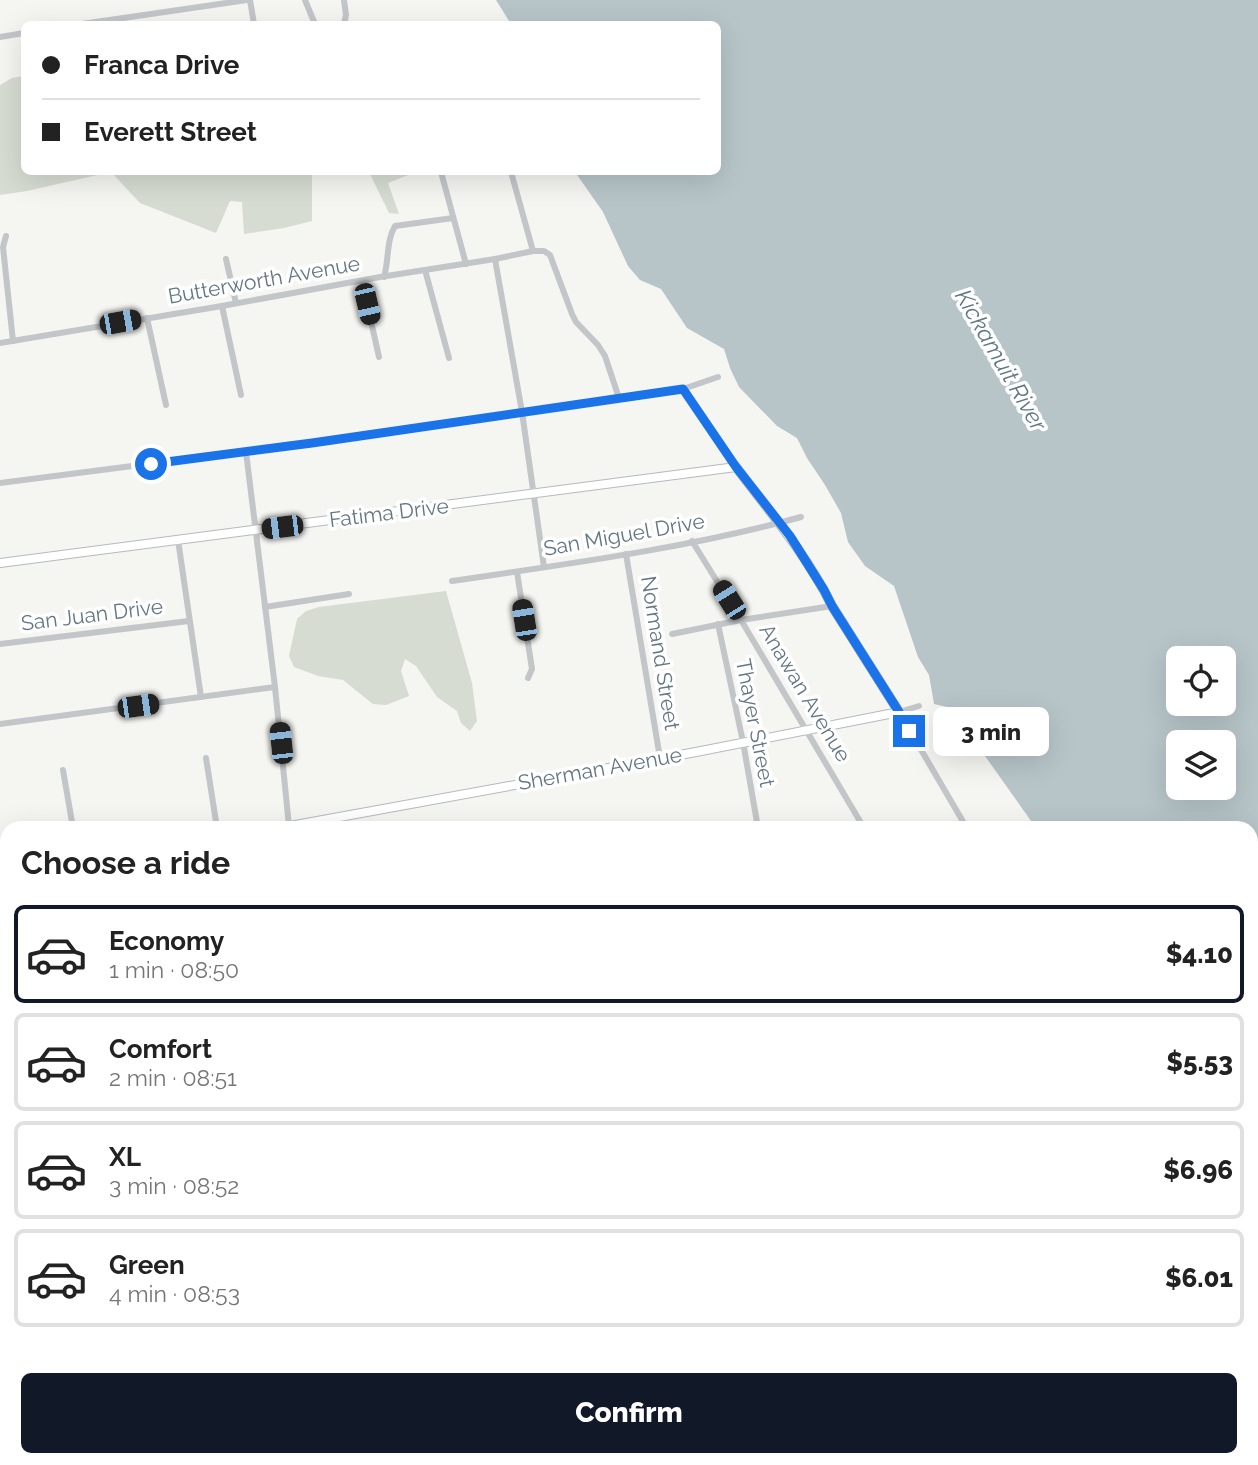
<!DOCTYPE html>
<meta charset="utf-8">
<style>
body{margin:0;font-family:Raleway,sans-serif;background:#f2f2f2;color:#222;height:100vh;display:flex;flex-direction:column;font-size:26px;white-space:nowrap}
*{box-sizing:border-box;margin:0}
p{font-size:23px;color:#767676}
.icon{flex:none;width:38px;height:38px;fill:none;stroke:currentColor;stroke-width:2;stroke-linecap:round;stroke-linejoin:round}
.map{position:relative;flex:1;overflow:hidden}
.panel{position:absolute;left:0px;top:821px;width:1258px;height:646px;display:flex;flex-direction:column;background:#fff;border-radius:21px 21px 0 0;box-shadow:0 7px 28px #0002}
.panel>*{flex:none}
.guide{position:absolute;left:21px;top:21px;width:700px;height:154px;border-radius:10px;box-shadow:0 7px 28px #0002;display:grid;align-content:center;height:154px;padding:0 21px;background:#fff}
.buttons{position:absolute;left:1166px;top:646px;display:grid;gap:14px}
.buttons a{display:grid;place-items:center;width:70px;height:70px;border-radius:10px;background:#fff;box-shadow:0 7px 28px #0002;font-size:35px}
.end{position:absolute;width:32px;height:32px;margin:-16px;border:9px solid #1a73e8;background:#fff;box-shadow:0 0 0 4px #fff}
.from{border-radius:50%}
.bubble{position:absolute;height:49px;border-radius:10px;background:#fff;box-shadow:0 7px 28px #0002;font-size:23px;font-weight:800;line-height:49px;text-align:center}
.car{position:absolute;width:21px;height:42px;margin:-21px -10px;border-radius:9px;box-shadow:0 0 5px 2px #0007;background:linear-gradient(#222 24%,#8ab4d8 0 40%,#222 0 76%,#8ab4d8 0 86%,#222 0)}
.guide b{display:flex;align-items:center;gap:24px;height:66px;font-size:26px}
.guide b+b{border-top:2px solid #e0e0e0}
.guide i{width:18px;height:18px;background:#222}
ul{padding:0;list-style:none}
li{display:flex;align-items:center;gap:21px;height:98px;margin:0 14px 10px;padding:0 7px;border:4px solid #e0e0e0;border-radius:10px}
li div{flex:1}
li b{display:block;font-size:26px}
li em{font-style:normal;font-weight:800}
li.active{border-color:#111827}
li>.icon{width:63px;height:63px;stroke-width:1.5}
h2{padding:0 21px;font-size:32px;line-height:84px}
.button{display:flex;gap:14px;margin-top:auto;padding:14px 21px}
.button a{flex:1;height:80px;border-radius:10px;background:#111827;color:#fff;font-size:28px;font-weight:800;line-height:80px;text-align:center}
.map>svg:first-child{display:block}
.green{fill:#d6dcd2}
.water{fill:#b7c5c8;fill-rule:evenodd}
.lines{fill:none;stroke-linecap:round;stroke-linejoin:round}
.secondary-casing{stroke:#b4babe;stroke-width:10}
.street{stroke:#c2c6c9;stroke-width:6}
.secondary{stroke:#fff;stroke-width:8}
.route{stroke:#1a73e8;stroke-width:9}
.labels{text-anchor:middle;stroke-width:7;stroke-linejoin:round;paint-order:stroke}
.street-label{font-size:21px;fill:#637683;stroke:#fff}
.water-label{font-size:23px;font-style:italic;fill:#5f7880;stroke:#fff}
</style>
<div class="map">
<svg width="1258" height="1465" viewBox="0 0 1258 1465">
<rect width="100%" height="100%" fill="#f5f5f1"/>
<g class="green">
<polygon points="24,76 24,172 312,172 312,221 284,228 244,234 242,202 230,201 216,233 140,203 111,172 27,191 0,195 0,85 12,78"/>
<polygon points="369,172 410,172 411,174 388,183 399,214 389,213"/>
<polygon points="446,591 472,683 477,721 470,731 461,723 457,711 437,697 416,666 405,659 401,671 409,696 386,705 373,704 343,680 318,676 294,667 289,656 297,619 306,611 319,607"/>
<polygon points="869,822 949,822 952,828 863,828"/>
<polygon points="0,1234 7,1251 7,1311 1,1317 0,1342"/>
<polygon points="380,1460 448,1460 446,1465 380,1465"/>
<polygon points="493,1460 669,1460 670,1465 498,1465"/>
<polygon points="1034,1460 1171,1460 1173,1465 1039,1465"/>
</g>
<path class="water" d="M496,0h762v1283l-7,-4v-451h-215l-85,-120 -17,-4 -5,-29 -11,-18 -24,-71 -29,-20 -17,-24 -7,-29 -16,-28 -18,-27 -10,-20 -20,-12 -38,-39 -9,-19 -6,-19 -37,-21 -26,-39 -21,-9 -12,-14 -25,-54 -28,-40h143v-148h-207zM1178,658h45v46h-45zM1178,742h45v46h-45z"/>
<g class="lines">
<g class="secondary-casing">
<g id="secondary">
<path d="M0,563l736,-96c34,45 71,88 96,139l67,106 -203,40 -417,76"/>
<polyline points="0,878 7,877"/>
</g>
</g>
<g class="street">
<polyline points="250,0 254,24"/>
<polyline points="305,0 315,24"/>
<polyline points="82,24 247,0"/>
<polyline points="344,24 346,15 344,0"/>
<polyline points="0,37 24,33"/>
<polyline points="441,172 466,264"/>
<polyline points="511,172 533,251"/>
<polyline points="6,236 3,247 13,341"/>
<polyline points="226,259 236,303"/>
<polyline points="495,259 522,412 544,567"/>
<polyline points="425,270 449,358"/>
<path d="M384,277c5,-16 2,-36 11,-51l58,-8"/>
<polyline points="362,281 379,357"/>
<polyline points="222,306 241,395"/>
<polyline points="147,318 166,405"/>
<polyline points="0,343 222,306 380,277 495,259 533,251 544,251 550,255 572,314 576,322 598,345 605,356 619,398"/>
<polyline points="683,389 736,467"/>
<polyline points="246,452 275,687 289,826"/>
<polyline points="0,483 288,446 683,389 718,377"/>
<polyline points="178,540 201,697"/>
<polyline points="692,541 741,620 864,828"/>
<polyline points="626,554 660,758"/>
<polyline points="517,572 532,669 528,678"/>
<path d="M452,581c115,-17 237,-33 349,-64"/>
<polyline points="265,607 349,594"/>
<polyline points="718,624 743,742 758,828"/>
<polyline points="672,634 741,620 832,606"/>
<polyline points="0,644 189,621"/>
<polyline points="919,706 899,712 965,825"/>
<polyline points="0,724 275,687"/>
<polyline points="206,758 217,828"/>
<polyline points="63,770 73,828"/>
<polyline points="344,816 346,828"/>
<polyline points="0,940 7,939"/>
<polyline points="0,1051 7,1047"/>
<polyline points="0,1125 7,1130"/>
<polyline points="1251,1344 1258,1343"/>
<polyline points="794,1460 795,1465"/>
<polyline points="1174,1460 1175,1465"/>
<polyline points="833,1465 839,1460"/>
</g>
<use href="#secondary" class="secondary"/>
</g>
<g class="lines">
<polyline class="route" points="151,464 312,443 683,389 736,467 790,536 824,590 832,606 899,712 909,731"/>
</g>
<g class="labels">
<g class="street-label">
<text transform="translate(264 280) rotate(-10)" y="7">Butterworth Avenue</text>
<text transform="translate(389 513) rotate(-7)" y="7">Fatima Drive</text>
<text transform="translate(624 535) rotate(-10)" y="7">San Miguel Drive</text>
<text transform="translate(92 615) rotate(-7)" y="7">San Juan Drive</text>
<text transform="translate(660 653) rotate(81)" y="7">Normand Street</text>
<text transform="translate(805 693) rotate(59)" y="7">Anawan Avenue</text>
<text transform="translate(755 723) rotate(79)" y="7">Thayer Street</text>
<text transform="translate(600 769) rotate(-10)" y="7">Sherman Avenue</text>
</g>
<g class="water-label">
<text transform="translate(1001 360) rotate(60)" y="8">Kickamuit River</text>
</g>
</g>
</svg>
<div class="buttons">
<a><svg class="icon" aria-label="locate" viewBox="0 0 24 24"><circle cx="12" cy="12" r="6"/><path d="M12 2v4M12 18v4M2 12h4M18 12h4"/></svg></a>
<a><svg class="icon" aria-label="layers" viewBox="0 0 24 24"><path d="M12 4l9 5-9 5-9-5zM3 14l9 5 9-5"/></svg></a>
</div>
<i class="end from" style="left:151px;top:464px"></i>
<i class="end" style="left:909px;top:731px"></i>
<div class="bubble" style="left:933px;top:707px;width:116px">3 min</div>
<i class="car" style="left:367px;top:304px;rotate:167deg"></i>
<i class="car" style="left:120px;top:322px;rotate:80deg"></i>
<i class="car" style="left:282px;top:527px;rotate:263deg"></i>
<i class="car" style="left:729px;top:600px;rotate:328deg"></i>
<i class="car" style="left:524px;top:620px;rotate:351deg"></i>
<i class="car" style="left:138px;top:706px;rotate:82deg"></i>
<i class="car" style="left:281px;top:743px;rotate:354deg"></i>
<div class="guide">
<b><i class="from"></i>Franca Drive</b>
<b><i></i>Everett Street</b>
</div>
<section class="panel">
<h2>Choose a ride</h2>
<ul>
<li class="active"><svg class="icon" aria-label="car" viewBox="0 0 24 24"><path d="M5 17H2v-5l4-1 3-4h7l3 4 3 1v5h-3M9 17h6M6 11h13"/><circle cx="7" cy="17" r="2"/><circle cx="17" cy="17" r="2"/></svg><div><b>Economy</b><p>1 min · 08:50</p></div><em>$4.10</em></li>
<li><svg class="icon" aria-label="car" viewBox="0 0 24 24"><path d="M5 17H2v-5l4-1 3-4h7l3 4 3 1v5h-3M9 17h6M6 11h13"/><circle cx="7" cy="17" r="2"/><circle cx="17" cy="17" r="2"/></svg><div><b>Comfort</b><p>2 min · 08:51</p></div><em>$5.53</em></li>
<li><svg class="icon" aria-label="car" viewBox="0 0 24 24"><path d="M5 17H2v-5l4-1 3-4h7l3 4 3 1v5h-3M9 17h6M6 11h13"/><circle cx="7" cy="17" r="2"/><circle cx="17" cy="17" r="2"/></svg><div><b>XL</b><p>3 min · 08:52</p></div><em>$6.96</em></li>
<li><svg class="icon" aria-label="car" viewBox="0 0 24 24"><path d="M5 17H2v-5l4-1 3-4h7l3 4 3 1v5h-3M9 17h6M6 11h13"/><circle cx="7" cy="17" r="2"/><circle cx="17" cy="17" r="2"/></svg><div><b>Green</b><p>4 min · 08:53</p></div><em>$6.01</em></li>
</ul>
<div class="button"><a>Confirm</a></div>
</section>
</div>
